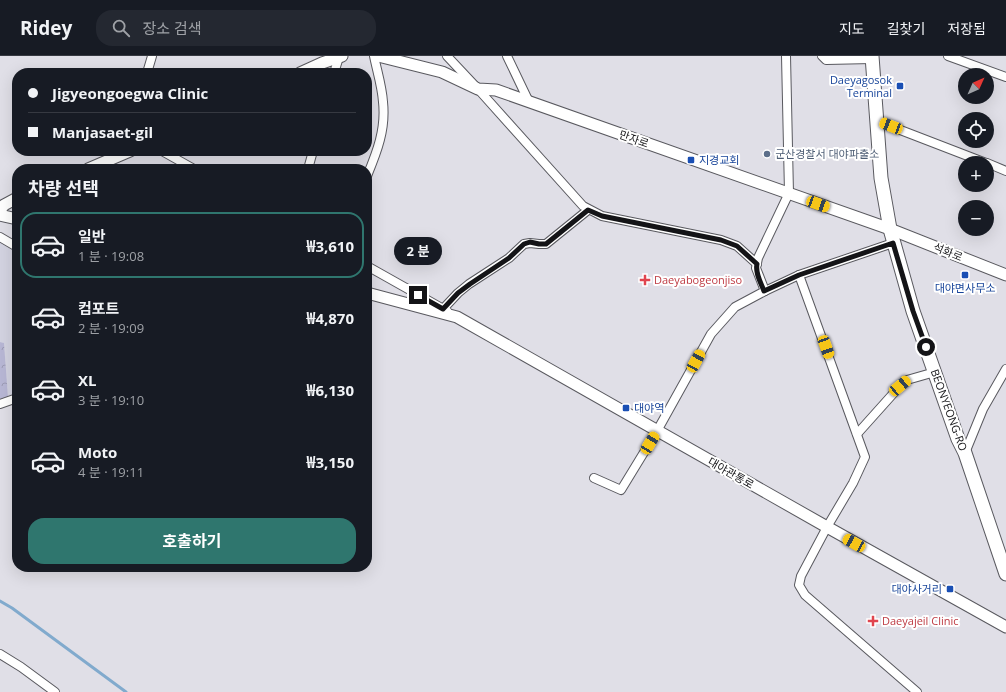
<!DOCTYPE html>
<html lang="ko">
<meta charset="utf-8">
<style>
body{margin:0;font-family:"Open Sans","Noto Sans KR",sans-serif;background:#242831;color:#f1f3f6;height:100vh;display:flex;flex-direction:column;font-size:15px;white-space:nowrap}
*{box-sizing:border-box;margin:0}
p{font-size:13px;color:#9ea1a6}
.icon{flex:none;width:22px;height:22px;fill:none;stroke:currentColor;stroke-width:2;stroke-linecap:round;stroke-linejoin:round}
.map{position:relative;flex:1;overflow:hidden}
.panel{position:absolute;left:12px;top:108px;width:360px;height:408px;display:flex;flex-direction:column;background:#171b24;border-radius:16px;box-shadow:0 4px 16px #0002}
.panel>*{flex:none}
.hud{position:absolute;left:12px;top:12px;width:360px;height:88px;border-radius:16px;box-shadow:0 4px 16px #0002;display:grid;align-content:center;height:88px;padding:0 16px;background:#171b24}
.needle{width:26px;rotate:45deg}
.fabs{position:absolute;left:958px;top:12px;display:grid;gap:8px}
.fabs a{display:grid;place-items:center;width:36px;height:36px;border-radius:50%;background:#171b24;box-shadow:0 4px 16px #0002;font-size:20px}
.end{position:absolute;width:18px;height:18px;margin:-9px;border:5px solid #141417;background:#fff;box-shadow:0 0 0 2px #fff}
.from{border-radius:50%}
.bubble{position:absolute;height:28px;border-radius:14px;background:#171b24;box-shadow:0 4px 16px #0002;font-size:13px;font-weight:700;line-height:28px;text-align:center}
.car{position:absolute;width:12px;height:24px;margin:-12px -6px;border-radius:5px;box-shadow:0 0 3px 1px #0007;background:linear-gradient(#f5c518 24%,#345 0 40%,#f5c518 0 76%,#345 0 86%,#f5c518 0)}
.hud b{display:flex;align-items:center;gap:14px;height:38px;font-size:15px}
.hud b+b{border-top:1px solid #363941}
.hud i{width:10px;height:10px;background:#f1f3f6}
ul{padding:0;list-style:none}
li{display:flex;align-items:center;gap:12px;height:66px;margin:0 8px 6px;padding:0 8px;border:2px solid transparent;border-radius:16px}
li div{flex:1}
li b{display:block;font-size:15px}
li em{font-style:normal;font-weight:700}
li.active{border-color:#2f766e}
li>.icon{width:36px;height:36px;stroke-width:1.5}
h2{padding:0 16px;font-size:18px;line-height:48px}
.action{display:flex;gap:8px;margin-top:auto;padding:8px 16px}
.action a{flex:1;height:46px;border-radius:16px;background:#2f766e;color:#fff;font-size:16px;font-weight:700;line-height:46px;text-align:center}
header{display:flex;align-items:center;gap:24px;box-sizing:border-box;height:56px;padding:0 20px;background:#171b24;border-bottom:1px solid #363941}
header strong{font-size:19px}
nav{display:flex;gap:22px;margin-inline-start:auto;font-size:14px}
.search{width:280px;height:36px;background:#242831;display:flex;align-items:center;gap:10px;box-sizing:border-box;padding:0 14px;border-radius:16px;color:#9ea1a6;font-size:15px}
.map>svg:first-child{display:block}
.built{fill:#d3d3e1}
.forest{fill:url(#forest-crowns)}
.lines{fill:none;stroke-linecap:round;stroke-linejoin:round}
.stream{stroke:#81aacd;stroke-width:3}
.street-casing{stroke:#59595f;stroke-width:10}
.secondary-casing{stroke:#59595f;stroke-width:13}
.primary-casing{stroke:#59595f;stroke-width:15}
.street{stroke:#fff;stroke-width:8}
.secondary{stroke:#fff;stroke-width:11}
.primary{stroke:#fff;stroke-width:13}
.route{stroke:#141417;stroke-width:5}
.transit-dot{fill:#1a4fb4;stroke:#fff;stroke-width:1.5}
.service-dot{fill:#5c6f8a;stroke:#fff;stroke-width:1.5}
.health-dot{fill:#e0444e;stroke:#fff;stroke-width:1.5}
.labels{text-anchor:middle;stroke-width:4;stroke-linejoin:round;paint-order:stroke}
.transit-label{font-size:11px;fill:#164399;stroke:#fff;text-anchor:end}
.street-label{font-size:11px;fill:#141417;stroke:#fff}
.service-label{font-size:11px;fill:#4e5e75;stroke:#fff;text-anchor:start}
.health-label{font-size:11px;fill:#be3a42;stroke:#fff;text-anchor:start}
</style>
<header>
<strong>Ridey</strong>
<div class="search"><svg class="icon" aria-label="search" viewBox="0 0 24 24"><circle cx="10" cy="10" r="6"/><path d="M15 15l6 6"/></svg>장소 검색</div>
<nav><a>지도</a><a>길찾기</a><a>저장됨</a></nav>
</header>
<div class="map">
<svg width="1006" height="636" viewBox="0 0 1006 636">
<defs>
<pattern id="forest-crowns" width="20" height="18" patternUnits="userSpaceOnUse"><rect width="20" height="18" fill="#b8b7d5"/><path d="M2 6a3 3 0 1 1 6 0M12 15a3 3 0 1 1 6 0" fill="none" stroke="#9d9cb6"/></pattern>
</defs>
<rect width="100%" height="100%" fill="#e0dfe7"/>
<polygon class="built" points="0,184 17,196 17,345 8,341 4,287 0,286"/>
<polygon class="forest" points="0,286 4,287 8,341 0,343"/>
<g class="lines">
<polyline class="stream" points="0,545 12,552 126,636"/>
<g class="street-casing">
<g id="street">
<polyline points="447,0 478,33 583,150 602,160 721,184 737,190 757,208"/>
<polyline points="507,0 529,46"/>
<polyline points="822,0 826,4 872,3"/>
<polyline points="948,0 1006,21"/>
<polyline points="147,17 152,0"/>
<polyline points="334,17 339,1"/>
<polyline points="877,65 986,107"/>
<polyline points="162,95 194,113"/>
<polyline points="987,107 1006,115"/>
<polyline points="308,113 313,95"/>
<path d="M367,120c10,-24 19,-47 16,-74 -1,-16 -6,-31 -9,-46"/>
<polyline points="0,181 17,191"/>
<polyline points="367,210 447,255"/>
<polyline points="799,219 865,401 853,427 827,471 801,520 799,529 805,539 917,636"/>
<polyline points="765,235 756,212 758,202 789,137 786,0"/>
<polyline points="443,253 458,237 469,228 509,202 524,188 530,187 539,188 546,188 588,154"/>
<polyline points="0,348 17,342"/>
<polyline points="857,378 900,330 907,324 935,316"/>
<polyline points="965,397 983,353 1006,313"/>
<polyline points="594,422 621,434 657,375 711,278 735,251 765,235 799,219 893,187"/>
<polyline points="0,598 21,611 55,636"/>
</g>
</g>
<g class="secondary-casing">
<g id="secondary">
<polyline points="378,0 442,16 478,33 496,34 890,173 1006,219"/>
<polyline points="300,17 322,7 342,0"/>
<polyline points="88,113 130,95"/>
<polyline points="0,154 4,149 17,142"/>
<polyline points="0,159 17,163"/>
<polyline points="367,237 457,261 827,471 1006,571"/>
</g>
</g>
<g class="primary-casing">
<polyline id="primary" points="872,0 881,122 890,173 913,255 958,383 965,397 1006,518"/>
</g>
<use href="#street" class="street"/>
<use href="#secondary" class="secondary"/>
<use href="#primary" class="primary"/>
</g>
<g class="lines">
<path class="route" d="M418,239l25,14 15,-16 12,-9 39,-26 15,-14 6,-2 9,2h7l42,-34 14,6 119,24 16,6 20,18c-2,9 4,19 7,27l35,-16 94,-32 20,68 13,36"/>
</g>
<g class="transit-dot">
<rect x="896" y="26" width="8" height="8" rx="2"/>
<rect x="687" y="100" width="8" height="8" rx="2"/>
<rect x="961" y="215" width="8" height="8" rx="2"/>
<rect x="622" y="348" width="8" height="8" rx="2"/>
<rect x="946" y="529" width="8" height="8" rx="2"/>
</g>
<circle class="service-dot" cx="767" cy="98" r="4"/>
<g class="health-dot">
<path d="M643 218h4v4h4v4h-4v4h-4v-4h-4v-4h4z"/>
<path d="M871 559h4v4h4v4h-4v4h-4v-4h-4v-4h4z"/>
</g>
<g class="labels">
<g class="transit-label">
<text x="892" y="28">Daeyagosok<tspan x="892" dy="13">Terminal</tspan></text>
<text x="699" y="108" text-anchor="start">지경교회</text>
<text x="965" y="236" text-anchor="middle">대야면사무소</text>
<text x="634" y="356" text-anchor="start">대야역</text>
<text x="942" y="537">대야사거리</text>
</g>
<g class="street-label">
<text transform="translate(634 83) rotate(19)" y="4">만자로</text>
<text transform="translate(948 196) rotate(22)" y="4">석화로</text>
<text transform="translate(949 354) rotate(70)" y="4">BEONYEONG-RO</text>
<text transform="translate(731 417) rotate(30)" y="4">대야관통로</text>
</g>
<g class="service-label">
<text x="775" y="102">군산경찰서 대야파출소</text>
</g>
<g class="health-label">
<text x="654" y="228">Daeyabogeonjiso</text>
<text x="882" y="569">Daeyajeil Clinic</text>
</g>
</g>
</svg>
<div class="fabs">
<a><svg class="needle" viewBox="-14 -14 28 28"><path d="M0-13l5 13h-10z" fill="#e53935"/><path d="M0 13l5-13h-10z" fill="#9ea1a6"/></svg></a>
<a><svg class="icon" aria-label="locate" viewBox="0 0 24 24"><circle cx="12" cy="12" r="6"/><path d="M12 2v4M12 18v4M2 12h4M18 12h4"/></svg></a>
<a>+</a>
<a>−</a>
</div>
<i class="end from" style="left:926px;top:291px"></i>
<i class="end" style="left:418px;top:239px"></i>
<div class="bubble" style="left:394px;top:181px;width:48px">2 분</div>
<i class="car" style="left:891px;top:70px;rotate:291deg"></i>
<i class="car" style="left:818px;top:148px;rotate:110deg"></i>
<i class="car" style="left:826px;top:291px;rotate:160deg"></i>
<i class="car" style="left:696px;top:305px;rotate:29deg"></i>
<i class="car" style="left:900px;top:330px;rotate:50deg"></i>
<i class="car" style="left:650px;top:387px;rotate:31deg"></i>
<i class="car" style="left:854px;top:487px;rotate:299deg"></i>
<div class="hud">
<b><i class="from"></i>Jigyeongoegwa Clinic</b>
<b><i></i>Manjasaet-gil</b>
</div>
<section class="panel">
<h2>차량 선택</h2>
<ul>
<li class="active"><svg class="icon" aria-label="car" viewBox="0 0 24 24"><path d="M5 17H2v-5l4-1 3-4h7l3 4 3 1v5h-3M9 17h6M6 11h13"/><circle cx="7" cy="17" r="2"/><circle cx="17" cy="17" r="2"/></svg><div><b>일반</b><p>1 분 · 19:08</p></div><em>₩3,610</em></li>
<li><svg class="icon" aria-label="car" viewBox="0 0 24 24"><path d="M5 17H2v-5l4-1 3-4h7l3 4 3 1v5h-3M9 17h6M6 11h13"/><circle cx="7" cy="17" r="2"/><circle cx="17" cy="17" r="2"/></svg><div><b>컴포트</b><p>2 분 · 19:09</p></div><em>₩4,870</em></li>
<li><svg class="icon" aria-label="car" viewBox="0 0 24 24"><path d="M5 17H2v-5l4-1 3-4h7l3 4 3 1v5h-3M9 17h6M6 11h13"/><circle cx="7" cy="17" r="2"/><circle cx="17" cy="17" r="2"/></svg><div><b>XL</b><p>3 분 · 19:10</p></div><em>₩6,130</em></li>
<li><svg class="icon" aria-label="car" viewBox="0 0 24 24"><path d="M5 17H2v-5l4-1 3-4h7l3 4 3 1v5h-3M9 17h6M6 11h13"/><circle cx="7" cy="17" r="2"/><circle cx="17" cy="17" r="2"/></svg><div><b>Moto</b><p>4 분 · 19:11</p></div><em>₩3,150</em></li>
</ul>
<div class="action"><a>호출하기</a></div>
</section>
</div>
